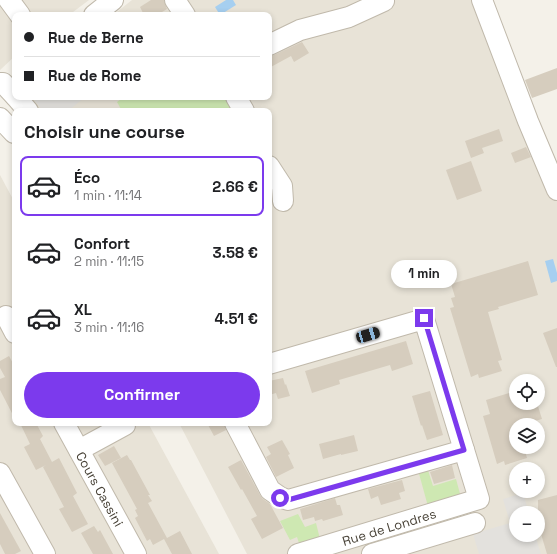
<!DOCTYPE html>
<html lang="fr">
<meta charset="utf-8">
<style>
body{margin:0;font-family:"Space Grotesk",sans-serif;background:#f6f6f6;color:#202124;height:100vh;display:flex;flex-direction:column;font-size:15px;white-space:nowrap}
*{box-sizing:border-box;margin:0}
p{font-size:13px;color:#757577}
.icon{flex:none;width:22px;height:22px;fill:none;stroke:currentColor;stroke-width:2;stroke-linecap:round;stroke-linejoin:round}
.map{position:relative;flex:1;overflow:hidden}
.panel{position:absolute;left:12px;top:108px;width:260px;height:318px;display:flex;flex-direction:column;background:#fff;border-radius:8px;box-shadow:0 2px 6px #0003}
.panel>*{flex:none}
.top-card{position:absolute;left:12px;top:12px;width:260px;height:88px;border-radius:8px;box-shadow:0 2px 6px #0003;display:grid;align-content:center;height:88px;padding:0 12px;background:#fff}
.controls{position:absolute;left:509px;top:374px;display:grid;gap:8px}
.controls a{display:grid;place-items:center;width:36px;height:36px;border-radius:50%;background:#fff;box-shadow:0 2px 6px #0003;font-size:20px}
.end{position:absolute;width:18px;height:18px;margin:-9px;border:5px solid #7c3aed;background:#fff;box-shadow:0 0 0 2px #fff}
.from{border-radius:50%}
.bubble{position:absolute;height:28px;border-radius:14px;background:#fff;box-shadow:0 2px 6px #0003;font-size:13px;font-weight:600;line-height:28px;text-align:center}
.car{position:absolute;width:12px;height:24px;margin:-12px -6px;border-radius:5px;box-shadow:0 0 3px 1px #0007;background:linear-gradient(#222 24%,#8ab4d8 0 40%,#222 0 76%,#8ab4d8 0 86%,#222 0)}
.top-card b{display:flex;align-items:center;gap:14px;height:38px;font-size:15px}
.top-card b+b{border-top:1px solid #e0e0e0}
.top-card i{width:10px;height:10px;background:#202124}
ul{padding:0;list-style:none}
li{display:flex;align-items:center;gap:12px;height:60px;margin:0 8px 6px;padding:0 4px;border:2px solid transparent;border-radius:8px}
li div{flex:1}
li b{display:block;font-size:15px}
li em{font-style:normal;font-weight:600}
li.on{border-color:#7c3aed}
li>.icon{width:36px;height:36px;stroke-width:1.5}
h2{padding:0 12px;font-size:18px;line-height:48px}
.action{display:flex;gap:8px;margin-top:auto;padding:8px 12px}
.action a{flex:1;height:46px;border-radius:24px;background:#7c3aed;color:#fff;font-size:16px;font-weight:600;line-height:46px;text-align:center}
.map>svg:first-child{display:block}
.residential{fill:#e8e3d7;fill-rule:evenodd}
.green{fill:#cee8b2}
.parking{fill:#e3e1dd}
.water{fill:#a6cff0}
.building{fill:#d6cdbe}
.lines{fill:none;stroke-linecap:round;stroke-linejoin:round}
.minor-casing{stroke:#c0b9ab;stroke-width:22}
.minor{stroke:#fff;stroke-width:20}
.route{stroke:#7c3aed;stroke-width:5}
.labels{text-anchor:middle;stroke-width:3;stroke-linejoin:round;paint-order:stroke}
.street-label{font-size:13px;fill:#484237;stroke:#fff}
</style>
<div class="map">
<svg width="557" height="554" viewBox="0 0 557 554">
<rect width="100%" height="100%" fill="#f4f1e9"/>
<g class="residential">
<polygon points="0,0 89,0 69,15 15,15 15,56 0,70"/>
<path d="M132,0h347l67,178 11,23v353h-310l-68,-131h90v-312h-243l-3,-14h246v-82h-156zM516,381h22v22h-22zM516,425h22v22h-22zM516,469h22v22h-22zM516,513h22v22h-22z"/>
<polygon points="0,175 15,203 15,423 148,423 219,554 0,554"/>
</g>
<g class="green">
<polygon points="124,97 231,97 240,111 122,111 117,102"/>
<polygon points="427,467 433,486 456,479 462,501 429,510 418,470"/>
<polygon points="298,514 305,527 316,523 320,539 300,546 297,537 290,540 280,521"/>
</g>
<g class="parking">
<polygon points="32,97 85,97 68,111 43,111"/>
<polygon points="523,493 529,513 516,513 516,535 535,535 541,554 479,554 473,534 510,523 503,499"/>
</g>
<g class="water">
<polygon points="226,0 233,0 236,5 220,15 215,7"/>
<polygon points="553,259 557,273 557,281 551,283 545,261"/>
</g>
<g class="building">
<polygon points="151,0 164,0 167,9 157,15 144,15 140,7"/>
<polygon points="302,42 309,53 294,62 291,56 269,68 269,56 274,55"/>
<polygon points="557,68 557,89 532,98 525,80"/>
<polygon points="499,129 503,141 482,148 484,153 471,158 465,141"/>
<polygon points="526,147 531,157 515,163 511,153"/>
<polygon points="471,161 482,191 457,200 446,170"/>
<polygon points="528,261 538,295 498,307 499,309 488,312 502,360 498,361 502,371 479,378 478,374 471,377 450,308 454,307 451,298 455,297 451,284"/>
<polygon points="557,328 557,367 556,367 543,333"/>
<polygon points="406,341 413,364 392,371 390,365 339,380 340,384 312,393 305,371"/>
<polygon points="9,356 15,367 15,419 0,390 0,379 5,377 0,368 0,361"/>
<polygon points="283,378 285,385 286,384 290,396 278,399 276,393 269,395 269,381"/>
<polygon points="430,391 443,435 427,440 422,425 421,426 412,396"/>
<polygon points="516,391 516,403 537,403 542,419 521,425 516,425 516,447 524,447 527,458 505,465 504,461 497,464 483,416 490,414 486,400"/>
<polygon points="20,423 36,423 43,436 40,439 52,462 59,458 77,493 73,496 88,524 72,532 59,509 64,507 43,467 46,465 36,470 24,447 30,444"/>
<polygon points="207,423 224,423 226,430 214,436"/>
<polygon points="354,435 358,451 341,455 341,454 323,459 319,444"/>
<polygon points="282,440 290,454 288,455 294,468 276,477 266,457 271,454 267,447"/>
<polygon points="114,446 121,458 105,466 98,455"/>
<polygon points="127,455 130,460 131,460 150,495 148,495 152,501 148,503 167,538 180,531 192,554 172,554 164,539 153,545 150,539 147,541 135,518 138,516 135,510 137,509 112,463"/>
<polygon points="241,460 260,495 263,499 270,504 283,528 262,539 251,519 257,516 242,489 241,490 228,467"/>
<polygon points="452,465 455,478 434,484 430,472"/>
<polygon points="402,480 405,491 399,493 401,499 381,505 378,496 371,499 368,489"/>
<polygon points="557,495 557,554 547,554 538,524 538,500"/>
<polygon points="335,498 337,505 340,505 343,515 323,521 322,519 315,521 314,517 303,520 300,509"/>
<polygon points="0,513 21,551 15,554 5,554 0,544"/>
<polygon points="94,526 98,532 100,530 113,554 93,554 81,533"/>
</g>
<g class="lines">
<g class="minor-casing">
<g id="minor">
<polyline points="9,0 20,15"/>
<polyline points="175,0 185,15"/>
<polyline points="482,0 528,121 557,190"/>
<polyline points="94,15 113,0"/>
<polyline points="269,45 300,30 349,17 384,1"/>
<polyline points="0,83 3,83 15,96"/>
<polyline points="16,97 28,111"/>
<polyline points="236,97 244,111"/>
<polyline points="0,118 14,133 15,132"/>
<polyline points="269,166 282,186 283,201"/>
<polyline points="6,316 15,333"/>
<polyline points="269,364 424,319 479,499 298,554"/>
<polyline points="64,423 136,554"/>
<polyline points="235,423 270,490 280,497 288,500 464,450"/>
<polyline points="79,450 125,425 125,423"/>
<polyline points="0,473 45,554"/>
<polyline points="372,554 475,523"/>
</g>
</g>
<use href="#minor" class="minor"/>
</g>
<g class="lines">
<polyline class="route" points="280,498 288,500 464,450 424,318"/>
</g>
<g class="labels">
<g class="street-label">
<text transform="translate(100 489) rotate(61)" y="5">Cours Cassini</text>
<text transform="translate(389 527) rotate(-17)" y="5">Rue de Londres</text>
</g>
</g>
</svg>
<div class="controls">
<a><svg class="icon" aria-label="locate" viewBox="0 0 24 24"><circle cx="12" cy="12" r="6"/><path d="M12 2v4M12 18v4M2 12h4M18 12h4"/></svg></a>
<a><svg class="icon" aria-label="layers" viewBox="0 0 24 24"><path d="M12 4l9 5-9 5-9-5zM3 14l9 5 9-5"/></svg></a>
<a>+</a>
<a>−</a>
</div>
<i class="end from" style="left:280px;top:498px"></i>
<i class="end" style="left:424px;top:318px"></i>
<div class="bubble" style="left:391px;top:260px;width:66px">1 min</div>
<i class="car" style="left:368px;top:335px;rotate:74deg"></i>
<div class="top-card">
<b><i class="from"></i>Rue de Berne</b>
<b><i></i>Rue de Rome</b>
</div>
<section class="panel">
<h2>Choisir une course</h2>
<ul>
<li class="on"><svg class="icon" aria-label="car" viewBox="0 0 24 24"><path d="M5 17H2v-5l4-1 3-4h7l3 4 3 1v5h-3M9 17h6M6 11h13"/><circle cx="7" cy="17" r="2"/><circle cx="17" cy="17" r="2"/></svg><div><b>Éco</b><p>1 min · 11:14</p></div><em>2.66 €</em></li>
<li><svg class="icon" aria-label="car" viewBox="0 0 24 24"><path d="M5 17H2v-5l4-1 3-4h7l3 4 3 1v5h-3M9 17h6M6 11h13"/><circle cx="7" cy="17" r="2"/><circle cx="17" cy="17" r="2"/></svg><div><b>Confort</b><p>2 min · 11:15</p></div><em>3.58 €</em></li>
<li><svg class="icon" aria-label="car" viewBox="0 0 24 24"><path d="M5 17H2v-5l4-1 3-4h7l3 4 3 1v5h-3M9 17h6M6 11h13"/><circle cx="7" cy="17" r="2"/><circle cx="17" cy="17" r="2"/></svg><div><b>XL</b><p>3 min · 11:16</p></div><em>4.51 €</em></li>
</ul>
<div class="action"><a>Confirmer</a></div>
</section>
</div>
